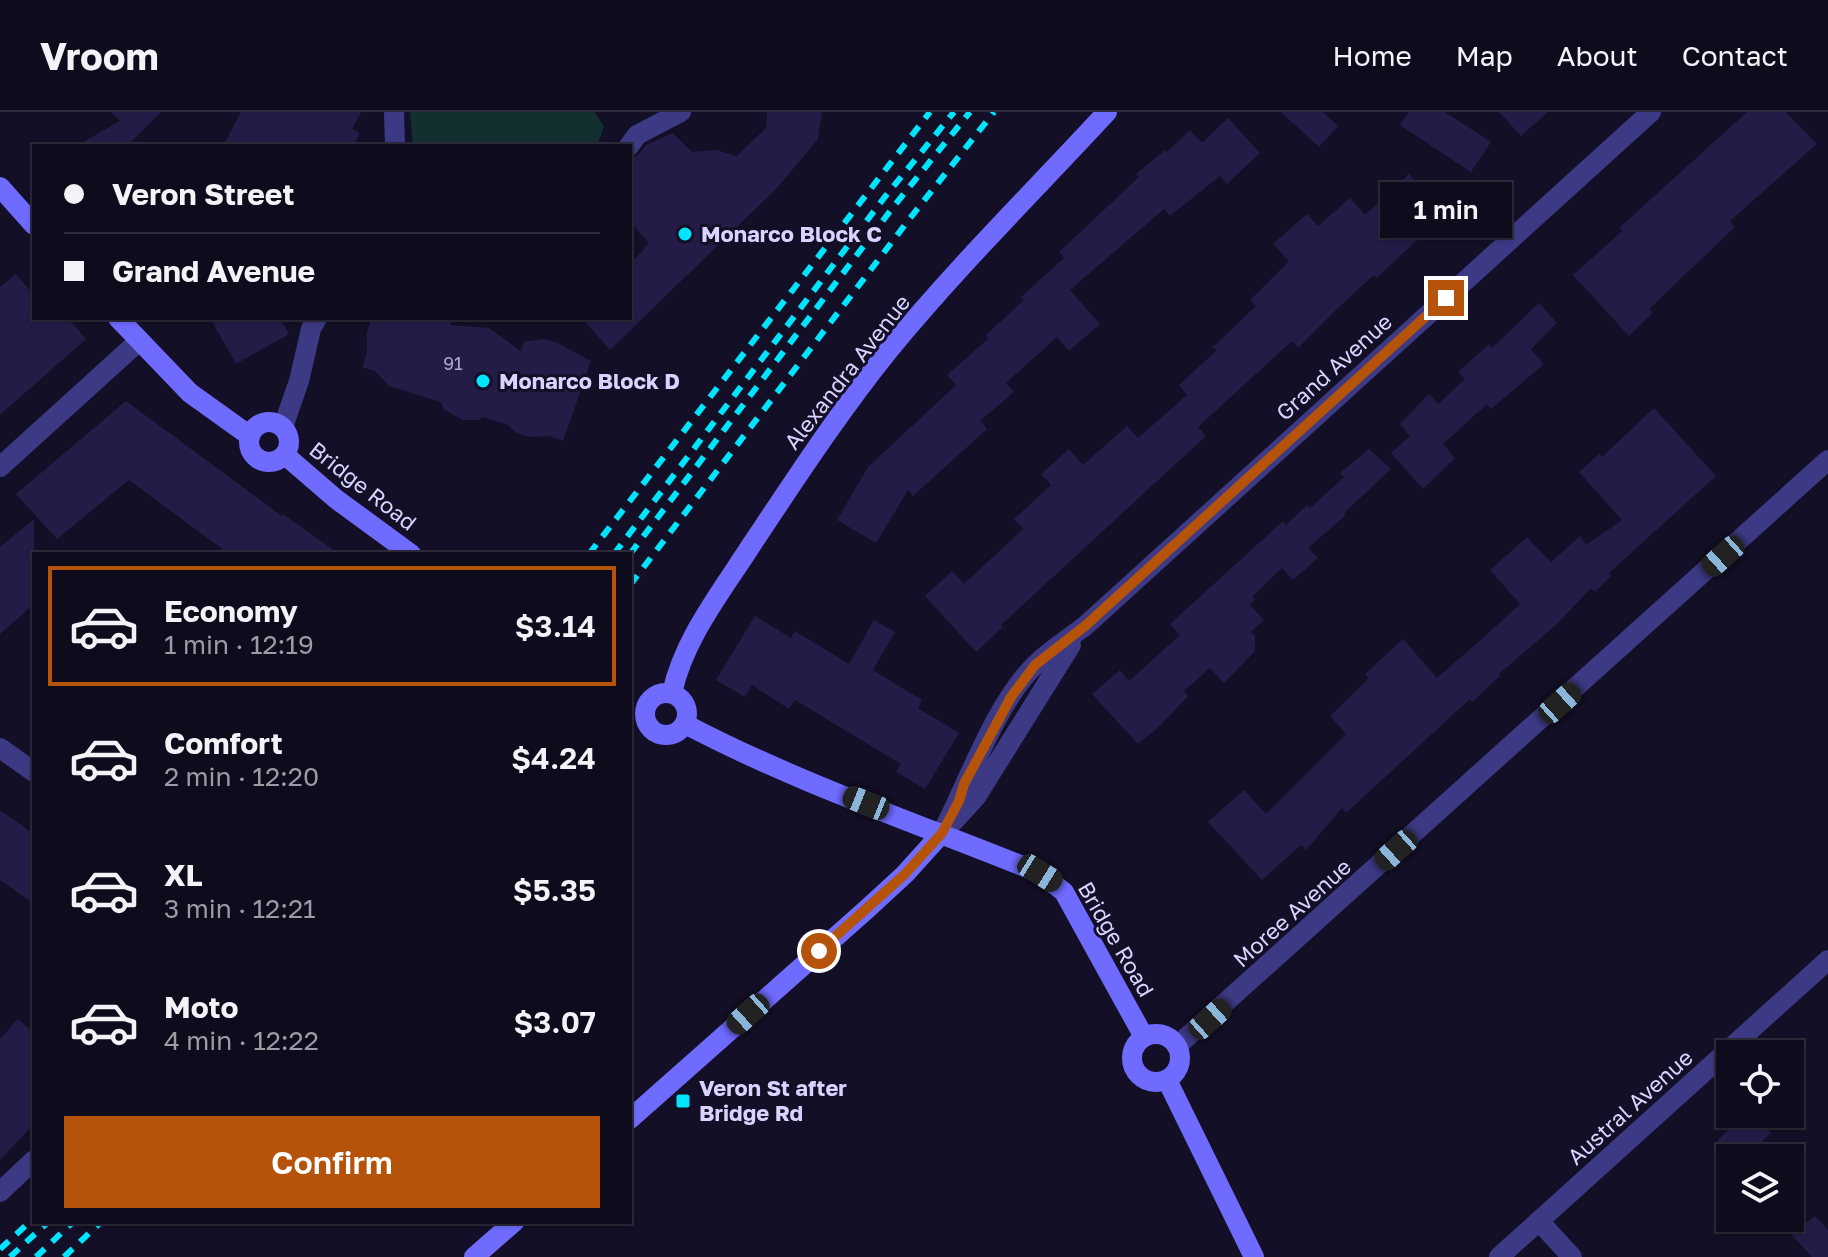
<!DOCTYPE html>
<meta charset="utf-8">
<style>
body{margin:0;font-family:"Golos Text",sans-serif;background:#1c1929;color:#f1f3f6;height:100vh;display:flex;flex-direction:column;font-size:30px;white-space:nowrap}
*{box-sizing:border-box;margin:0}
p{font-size:26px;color:#9b9ba3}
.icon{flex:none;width:44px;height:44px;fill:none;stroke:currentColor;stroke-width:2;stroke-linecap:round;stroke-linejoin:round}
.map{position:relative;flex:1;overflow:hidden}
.drawer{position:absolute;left:32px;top:440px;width:600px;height:672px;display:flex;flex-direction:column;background:#0e0b1c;border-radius:0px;box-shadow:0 2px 6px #0004,0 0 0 2px #2e2b3b}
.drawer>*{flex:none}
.banner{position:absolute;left:32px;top:32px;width:600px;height:176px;border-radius:0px;box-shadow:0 2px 6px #0004,0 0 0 2px #2e2b3b;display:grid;align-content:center;height:176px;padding:0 32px;background:#0e0b1c}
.tools{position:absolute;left:1716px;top:928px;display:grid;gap:16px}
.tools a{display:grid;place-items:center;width:88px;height:88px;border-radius:0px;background:#0e0b1c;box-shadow:0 2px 6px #0004,0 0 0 2px #2e2b3b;font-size:40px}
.end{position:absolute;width:36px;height:36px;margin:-18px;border:10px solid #b45309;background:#fff;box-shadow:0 0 0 4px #fff}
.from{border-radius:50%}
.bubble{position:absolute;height:56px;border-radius:0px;background:#0e0b1c;box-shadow:0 2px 6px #0004,0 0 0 2px #2e2b3b;font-size:26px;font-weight:600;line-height:56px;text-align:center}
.car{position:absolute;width:24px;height:48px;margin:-24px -12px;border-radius:10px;box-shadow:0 0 6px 2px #0007;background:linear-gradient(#222 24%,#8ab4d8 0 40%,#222 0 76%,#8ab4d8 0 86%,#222 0)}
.banner b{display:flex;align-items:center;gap:28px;height:76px;font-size:30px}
.banner b+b{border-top:2px solid #2e2b3b}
.banner i{width:20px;height:20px;background:#f1f3f6}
ul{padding:14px 0 0;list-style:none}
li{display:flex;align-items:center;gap:24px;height:120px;margin:0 16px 12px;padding:0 16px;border:4px solid transparent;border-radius:0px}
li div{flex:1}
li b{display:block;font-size:30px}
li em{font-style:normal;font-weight:600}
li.active{border-color:#b45309}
li>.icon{width:72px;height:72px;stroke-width:1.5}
.primary-button{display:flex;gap:16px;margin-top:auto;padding:16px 32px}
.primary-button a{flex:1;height:92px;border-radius:0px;background:#b45309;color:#fff;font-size:32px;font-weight:600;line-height:92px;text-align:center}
header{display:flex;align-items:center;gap:48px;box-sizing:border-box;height:112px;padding:0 40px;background:#0e0b1c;border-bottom:2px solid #2e2b3b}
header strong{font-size:38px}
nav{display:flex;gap:44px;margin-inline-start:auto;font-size:28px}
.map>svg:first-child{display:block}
.green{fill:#12302f}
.building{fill:#241b47}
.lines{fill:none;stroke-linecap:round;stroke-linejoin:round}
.street{stroke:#3d3a85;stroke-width:20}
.secondary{stroke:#6f6bff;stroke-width:20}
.rail{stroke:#00e5ff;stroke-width:6;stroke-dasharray:12 10;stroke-linecap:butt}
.route{stroke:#b45309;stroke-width:10}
.poi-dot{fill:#00e5ff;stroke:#130f26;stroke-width:3}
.labels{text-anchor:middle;stroke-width:6;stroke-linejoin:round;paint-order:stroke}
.number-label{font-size:18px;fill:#aca6d1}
.poi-label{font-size:22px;font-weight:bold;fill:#d9d4ff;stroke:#130f26;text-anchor:start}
.street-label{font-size:22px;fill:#d9d4ff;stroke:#130f26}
</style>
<header>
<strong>Vroom</strong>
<nav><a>Home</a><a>Map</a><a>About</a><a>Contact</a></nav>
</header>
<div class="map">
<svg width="1828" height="1145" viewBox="0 0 1828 1145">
<rect width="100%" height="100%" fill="#130f26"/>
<polygon class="green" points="410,0 594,0 604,14 597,34 413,34"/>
<g class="building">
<polygon points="111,0 161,0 127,34 76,34 120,9"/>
<polygon points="241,0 361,0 352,17 360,21 353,34 223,34"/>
<polygon points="767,0 822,0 818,27 778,75 610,238 582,206 630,206 630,153 649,131 633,113 634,92 630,85 632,46 639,42 646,33 673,21 692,40 716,38 737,44 766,16"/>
<polygon points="1281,0 1323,0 1338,14 1319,35"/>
<polygon points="1409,0 1445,0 1491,30 1471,60 1400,13"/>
<polygon points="1499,0 1548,0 1521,24"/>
<polygon points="1747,0 1786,0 1817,32 1730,109 1735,115 1649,197 1653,201 1629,224 1573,163 1622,119 1619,116"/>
<polygon points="1228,6 1260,41 1227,72 1220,64 1170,104 1164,97 1070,178 1100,212 1069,239 1057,225 1006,271 1014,280 980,309 987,317 913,384 908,378 876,431 837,408 868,355 956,273 947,263 989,226 986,223 1024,188 1021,185 1064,146 1059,140 1139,65 1136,62 1165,38 1167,40 1190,18 1202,31"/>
<polygon points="1409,62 1445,101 1377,166 1374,163 1339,195 1298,236 1292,229 1198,315 1206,324 1001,513 1003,515 976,540 925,484 952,459 964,472 1023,417 1014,407 1051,373 1041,362 1069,337 1083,353 1127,314 1138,326 1187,283 1179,273 1217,238 1213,235 1256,194 1250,188 1289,149 1273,132 1307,102 1318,114 1350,86 1365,103"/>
<polygon points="16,162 34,183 34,206 68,206 86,227 0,303 0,175"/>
<polygon points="1539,191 1557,211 1531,237 1544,252 1491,297 1487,292 1443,332 1455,346 1423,377 1391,341 1410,324 1400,312 1429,282 1438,292 1465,267 1458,260 1489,232 1492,236"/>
<polygon points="210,206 280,206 289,222 236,252"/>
<polygon points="372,206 453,206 450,213 489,216 521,239 524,230 543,227 556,230 591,249 563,329 549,324 529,325 517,321 508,313 482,305 479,308 463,308 444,298 441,290 389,274 375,259 362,255 367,241 367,220"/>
<polygon points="126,289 282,404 283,402 339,442 229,442 129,368 57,427 16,382"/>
<polygon points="1654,296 1716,364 1609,461 1611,464 1595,480 1591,476 1558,511 1499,562 1500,564 1472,590 1470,587 1346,701 1342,696 1306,738 1301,733 1262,768 1208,710 1244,678 1266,702 1346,622 1330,604 1369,566 1365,562 1403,527 1437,566 1484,525 1520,492 1490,458 1527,425 1551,450 1580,424 1586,433 1622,408 1579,360 1599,342 1602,345"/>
<polygon points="1369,337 1391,357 1344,401 1346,403 1308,436 1318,446 1293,468 1282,456 1252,485 1256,487 1250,493 1264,508 1251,520 1255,524 1255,539 1224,571 1210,556 1184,579 1188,584 1160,614 1138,632 1092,582 1120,558 1129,569 1180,523 1170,512 1283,409 1286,413 1307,393 1310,396 1344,365 1340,361"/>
<polygon points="34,407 34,492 0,522 0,435"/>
<polygon points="755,504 791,526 795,519 849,552 874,508 895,520 873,558 922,588 918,596 959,621 925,677 896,660 901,652 795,588 789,597 752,573 745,585 716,568"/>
<polygon points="0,698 34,722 34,792 0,768"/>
<polygon points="18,907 34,921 34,1012 0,1048 0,927"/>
<polygon points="1744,1002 1753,1002 1771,1021 1744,1046 1733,1046 1717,1029"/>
<polygon points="1815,1104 1828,1118 1828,1145 1812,1145 1791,1122"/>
</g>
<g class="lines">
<g class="street">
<polyline points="394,0 395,34"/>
<polyline points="629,34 637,23 681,0"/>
<polyline points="283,315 299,269 311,217 317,206"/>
<polyline points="0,355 139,229"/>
<polyline points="0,636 34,660"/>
<polyline points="954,709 976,685 1071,533"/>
<path d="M942,721c26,-50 54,-131 94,-169 14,-14 33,-26 49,-38l566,-514"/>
<polyline points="1178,933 1828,348"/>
<polyline points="0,1080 34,1048"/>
<polyline points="1539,1109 1572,1145"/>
<polyline points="1499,1145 1828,848"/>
</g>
<g class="secondary">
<polyline points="0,75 34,113"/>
<polyline points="118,206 190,281 250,324"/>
<circle cx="269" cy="330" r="20"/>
<polyline points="285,343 336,387 411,442"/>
<circle cx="666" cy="602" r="21"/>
<path d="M672,581c12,-55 50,-102 80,-149 44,-66 87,-132 137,-194 68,-83 145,-159 218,-238"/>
<path d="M685,612c112,59 237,101 355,149l24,19 80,145"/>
<circle cx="1156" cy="946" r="24"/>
<polyline points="1167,968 1254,1145"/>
<polyline points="630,1007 867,797 905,762 942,721"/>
<polyline points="474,1145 514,1110"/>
</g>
<g class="rail">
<polyline points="589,442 930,0"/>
<polyline points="614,442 884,86 954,0"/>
<polyline points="630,442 894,94 970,0"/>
<polyline points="630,473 911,105 994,0"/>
<polyline points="0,1137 34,1106"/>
<polyline points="10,1145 48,1110"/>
<polyline points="36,1145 73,1110"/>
<polyline points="64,1145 101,1110"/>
</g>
</g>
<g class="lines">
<polyline class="route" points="819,839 905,762 942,721 959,689 964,672 1011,585 1035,553 1085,514 1446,186"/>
</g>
<g class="poi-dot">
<circle cx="685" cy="122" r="8"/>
<circle cx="483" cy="269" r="8"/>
<rect x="675" y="981" width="16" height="16" rx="4"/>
</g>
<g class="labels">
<g class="number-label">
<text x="453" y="258">91</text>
</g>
<g class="poi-label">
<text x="701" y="130">Monarco Block C</text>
<text x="499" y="277">Monarco Block D</text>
<text x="699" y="984">Veron St after<tspan x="699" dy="25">Bridge Rd</tspan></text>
</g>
<g class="street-label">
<text transform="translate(1334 255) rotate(-42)" y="8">Grand Avenue</text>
<text transform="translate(847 260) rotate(-52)" y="8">Alexandra Avenue</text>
<text transform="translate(363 374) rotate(38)" y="8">Bridge Road</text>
<text transform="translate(1292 801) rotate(-42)" y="8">Moree Avenue</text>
<text transform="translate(1116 827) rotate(60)" y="8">Bridge Road</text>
<text transform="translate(1630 995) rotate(-42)" y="8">Austral Avenue</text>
</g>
</g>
</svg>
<div class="tools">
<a><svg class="icon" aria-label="locate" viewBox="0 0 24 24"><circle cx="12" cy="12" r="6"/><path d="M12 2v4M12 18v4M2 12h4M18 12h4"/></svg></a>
<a><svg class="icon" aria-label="layers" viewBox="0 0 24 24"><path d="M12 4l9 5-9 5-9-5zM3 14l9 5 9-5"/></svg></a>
</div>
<i class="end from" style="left:819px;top:839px"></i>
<i class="end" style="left:1446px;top:186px"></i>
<div class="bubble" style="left:1380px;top:70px;width:132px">1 min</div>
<i class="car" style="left:1723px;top:444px;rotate:228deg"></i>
<i class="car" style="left:1560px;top:591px;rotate:48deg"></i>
<i class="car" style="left:866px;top:691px;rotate:292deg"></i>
<i class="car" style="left:1396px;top:738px;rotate:228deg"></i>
<i class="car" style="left:1040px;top:761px;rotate:122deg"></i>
<i class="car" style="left:748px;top:902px;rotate:228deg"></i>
<i class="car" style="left:1210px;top:907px;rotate:48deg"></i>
<div class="banner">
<b><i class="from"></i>Veron Street</b>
<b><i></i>Grand Avenue</b>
</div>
<section class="drawer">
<ul>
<li class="active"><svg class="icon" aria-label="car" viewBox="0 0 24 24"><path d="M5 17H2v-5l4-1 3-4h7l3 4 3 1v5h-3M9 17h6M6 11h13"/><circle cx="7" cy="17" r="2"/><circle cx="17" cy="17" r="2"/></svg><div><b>Economy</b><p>1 min · 12:19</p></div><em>$3.14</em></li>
<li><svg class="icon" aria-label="car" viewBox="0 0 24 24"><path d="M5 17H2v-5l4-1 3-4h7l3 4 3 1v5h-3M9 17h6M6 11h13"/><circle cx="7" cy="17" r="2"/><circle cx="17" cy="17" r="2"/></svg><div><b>Comfort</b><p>2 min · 12:20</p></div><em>$4.24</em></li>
<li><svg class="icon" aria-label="car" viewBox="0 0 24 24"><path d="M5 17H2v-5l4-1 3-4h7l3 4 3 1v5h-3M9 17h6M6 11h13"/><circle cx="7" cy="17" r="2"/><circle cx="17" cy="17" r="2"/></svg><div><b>XL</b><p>3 min · 12:21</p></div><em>$5.35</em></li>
<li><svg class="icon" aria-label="car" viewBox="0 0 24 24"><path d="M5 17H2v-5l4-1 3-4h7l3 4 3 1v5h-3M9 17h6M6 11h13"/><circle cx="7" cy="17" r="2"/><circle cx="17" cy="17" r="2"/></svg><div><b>Moto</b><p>4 min · 12:22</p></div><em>$3.07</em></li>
</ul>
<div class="primary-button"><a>Confirm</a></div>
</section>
</div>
